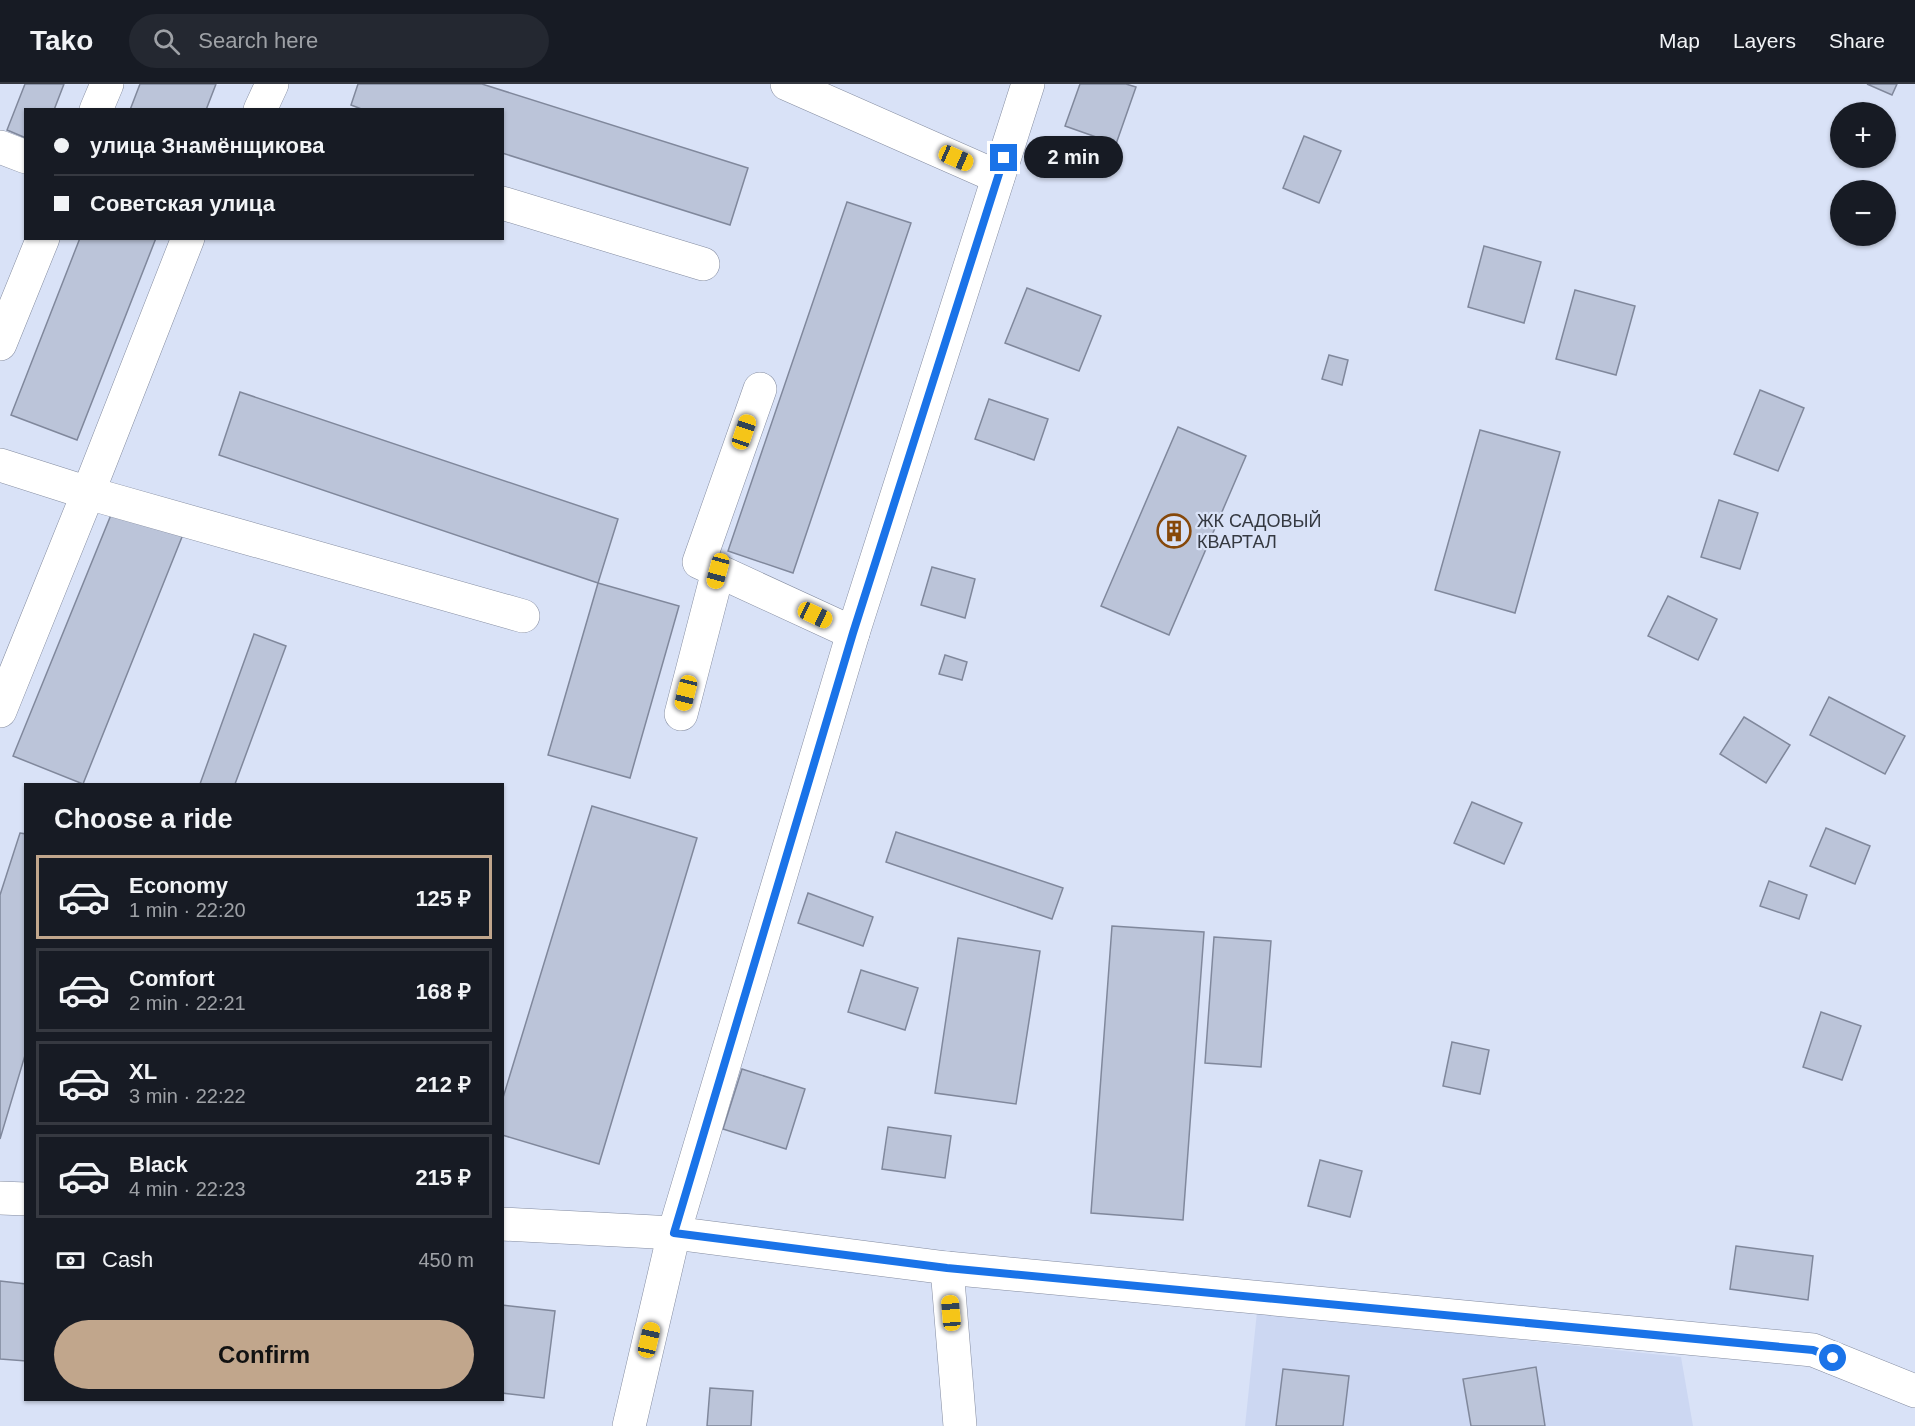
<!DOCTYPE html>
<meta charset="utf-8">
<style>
body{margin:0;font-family:Arial,sans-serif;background:#242831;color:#f1f3f6;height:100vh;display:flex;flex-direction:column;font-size:22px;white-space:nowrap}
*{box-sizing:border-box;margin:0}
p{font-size:20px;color:#9ea1a6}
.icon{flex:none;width:33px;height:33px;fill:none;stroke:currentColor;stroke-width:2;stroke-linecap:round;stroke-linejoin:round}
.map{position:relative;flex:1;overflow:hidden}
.sheet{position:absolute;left:24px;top:699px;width:480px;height:618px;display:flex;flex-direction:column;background:#171b24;border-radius:0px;box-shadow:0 2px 4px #0004}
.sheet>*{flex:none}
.banner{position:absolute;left:24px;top:24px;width:480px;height:132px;border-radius:0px;box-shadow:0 2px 4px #0004;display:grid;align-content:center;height:132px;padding:0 30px;background:#171b24}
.tools{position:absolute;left:1830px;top:18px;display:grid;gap:12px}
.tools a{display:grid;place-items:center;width:66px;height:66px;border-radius:50%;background:#171b24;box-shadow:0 2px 4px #0004;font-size:30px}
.end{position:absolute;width:27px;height:27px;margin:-14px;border:8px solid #1a73e8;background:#fff;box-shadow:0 0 0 3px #fff}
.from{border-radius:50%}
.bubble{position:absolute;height:42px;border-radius:21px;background:#171b24;box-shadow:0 2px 4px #0004;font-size:20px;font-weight:700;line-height:42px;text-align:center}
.car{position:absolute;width:18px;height:36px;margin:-18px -9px;border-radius:8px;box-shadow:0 0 4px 2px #0007;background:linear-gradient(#f5c518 24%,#345 0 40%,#f5c518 0 76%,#345 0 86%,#f5c518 0)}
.banner b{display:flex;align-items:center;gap:21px;height:57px;font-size:22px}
.banner b+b{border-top:2px solid #363941}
.banner i{width:15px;height:15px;background:#f1f3f6}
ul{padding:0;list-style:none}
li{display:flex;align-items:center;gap:18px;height:84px;margin:0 12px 9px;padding:0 18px;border:3px solid #363941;border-radius:0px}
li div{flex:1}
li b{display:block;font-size:22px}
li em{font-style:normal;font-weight:700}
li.active{border-color:#c1a68c}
li>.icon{width:54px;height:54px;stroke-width:1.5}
h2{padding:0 30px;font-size:27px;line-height:72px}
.pay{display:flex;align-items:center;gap:15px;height:66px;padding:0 30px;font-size:22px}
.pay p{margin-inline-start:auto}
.primary-button{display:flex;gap:12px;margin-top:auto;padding:12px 30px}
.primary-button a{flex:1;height:69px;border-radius:36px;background:#c1a68c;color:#111;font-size:24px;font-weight:700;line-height:69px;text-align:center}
header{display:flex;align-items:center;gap:36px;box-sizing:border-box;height:84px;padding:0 30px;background:#171b24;border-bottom:2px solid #363941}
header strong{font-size:28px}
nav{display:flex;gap:33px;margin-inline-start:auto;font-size:21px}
.search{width:420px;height:54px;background:#242831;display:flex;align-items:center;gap:15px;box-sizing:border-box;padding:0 21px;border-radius:33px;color:#9ea1a6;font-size:22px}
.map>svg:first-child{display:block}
.built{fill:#ccd7f2}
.building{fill:#bbc4d9;stroke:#80889c;stroke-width:1.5}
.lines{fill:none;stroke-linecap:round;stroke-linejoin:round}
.minor-casing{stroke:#848ca0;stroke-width:34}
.minor{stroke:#fff;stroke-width:33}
.route{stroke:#1a73e8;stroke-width:8}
.labels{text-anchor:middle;stroke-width:4.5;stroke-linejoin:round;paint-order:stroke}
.poi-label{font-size:18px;fill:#353941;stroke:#d9e2f7;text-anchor:start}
</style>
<header>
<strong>Tako</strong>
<div class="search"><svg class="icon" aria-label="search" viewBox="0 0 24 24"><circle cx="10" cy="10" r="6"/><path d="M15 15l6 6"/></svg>Search here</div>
<nav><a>Map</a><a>Layers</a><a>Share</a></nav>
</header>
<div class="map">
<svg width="1915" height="1342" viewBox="0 0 1915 1342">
<rect width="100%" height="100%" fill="#d9e2f7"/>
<polygon class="built" points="1257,1228 1681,1273 1693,1342 1245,1342"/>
<g class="building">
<polygon points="25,0 64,0 54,26 26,26 26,54 7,46"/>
<polygon points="140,0 216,0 206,26 130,26"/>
<polygon points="358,0 482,0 748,84 730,141 502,69 502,26 364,26 351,21"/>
<polygon points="1080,0 1126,0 1136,3 1116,60 1065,42"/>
<polygon points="1867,0 1897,0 1892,11"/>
<polygon points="1304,52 1341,67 1319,119 1283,104"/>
<polygon points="847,118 911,139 793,489 728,467"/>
<polygon points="80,154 156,154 77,356 11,331"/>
<polygon points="1484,162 1541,178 1524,239 1468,223"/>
<polygon points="1027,204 1101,232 1079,287 1005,259"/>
<polygon points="1575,206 1635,222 1616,291 1556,275"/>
<polygon points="1329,271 1348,276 1342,301 1322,295"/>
<polygon points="1760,306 1804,324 1778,387 1734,370"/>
<polygon points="240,308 618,435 598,499 219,371"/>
<polygon points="989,315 1048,335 1034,376 975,355"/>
<polygon points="1178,343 1246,372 1169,551 1101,522"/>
<polygon points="1480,346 1560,368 1515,529 1435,506"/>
<polygon points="1719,416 1758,429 1740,485 1701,473"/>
<polygon points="115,421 184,448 83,700 13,672"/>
<polygon points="932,483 975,495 965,534 921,521"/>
<polygon points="598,499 679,522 630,694 548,671"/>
<polygon points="1668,512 1717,535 1698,576 1648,552"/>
<polygon points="254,550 286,562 235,700 200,700"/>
<polygon points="945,571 967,578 962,596 939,590"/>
<polygon points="1829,613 1905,652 1885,690 1810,651"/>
<polygon points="1744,633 1790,661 1766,699 1720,670"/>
<polygon points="1472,718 1522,739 1504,780 1454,759"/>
<polygon points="592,722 697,754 599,1080 502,1051 502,1017"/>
<polygon points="1826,744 1870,762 1855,800 1810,782"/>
<polygon points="896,748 1063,804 1052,835 886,778"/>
<polygon points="20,749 26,750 26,968 0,1055 0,811"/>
<polygon points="1769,797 1807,811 1799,835 1760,822"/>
<polygon points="808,809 873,833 863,862 798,839"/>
<polygon points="1112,842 1204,848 1183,1136 1091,1129"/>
<polygon points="1214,853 1271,857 1261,983 1205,979"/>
<polygon points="958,854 1040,867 1016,1020 935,1009"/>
<polygon points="861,886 918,904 905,946 848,928"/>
<polygon points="1821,928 1861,942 1842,996 1803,983"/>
<polygon points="1452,958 1489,966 1480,1010 1443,1002"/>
<polygon points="742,985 805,1005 786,1065 723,1045"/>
<polygon points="888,1043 951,1052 945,1094 882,1085"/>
<polygon points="1320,1076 1362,1087 1350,1133 1308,1122"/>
<polygon points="1736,1162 1813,1172 1808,1216 1730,1205"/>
<polygon points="0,1197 26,1200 26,1277 0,1275"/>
<polygon points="502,1221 555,1227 544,1314 502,1309"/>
<polygon points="1536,1283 1545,1342 1471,1342 1463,1295"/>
<polygon points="1283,1285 1349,1292 1343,1342 1276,1342"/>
<polygon points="710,1304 753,1307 751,1342 707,1342"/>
</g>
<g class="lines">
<g class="minor-casing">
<g id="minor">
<polyline points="787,0 998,93"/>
<polyline points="96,26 107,0"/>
<polyline points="260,26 272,0"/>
<polyline points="0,63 26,73"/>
<polyline points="502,119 703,180"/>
<polyline points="0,260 43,154"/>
<polyline points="760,305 699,478 853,549"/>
<polyline points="0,381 88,409 188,154"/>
<polyline points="0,627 88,409 523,532"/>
<polyline points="681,630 718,487"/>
<polyline points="0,1114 26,1115"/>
<polyline points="502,1140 674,1149 947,1184 1813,1266 1915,1307"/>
<polyline points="947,1184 960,1342"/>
<polyline points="629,1342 674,1149 853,549 1028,0"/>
</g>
</g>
<use href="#minor" class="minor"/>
</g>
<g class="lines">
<polyline class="route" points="1004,74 853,549 674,1149 947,1184 1813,1266 1833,1274"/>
</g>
<defs>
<g id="building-ring" transform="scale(1.725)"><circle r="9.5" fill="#d9e2f7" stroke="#86480a" stroke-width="1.5"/><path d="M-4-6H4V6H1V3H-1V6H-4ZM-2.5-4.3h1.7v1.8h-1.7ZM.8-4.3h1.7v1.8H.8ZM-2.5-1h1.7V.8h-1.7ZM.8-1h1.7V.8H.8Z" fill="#86480a"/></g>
</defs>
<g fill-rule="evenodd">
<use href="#building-ring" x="1174" y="447"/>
</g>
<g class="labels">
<g class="poi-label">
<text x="1197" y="443">ЖК САДОВЫЙ<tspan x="1197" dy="21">КВАРТАЛ</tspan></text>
</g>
</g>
</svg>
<div class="tools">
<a>+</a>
<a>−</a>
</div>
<i class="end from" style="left:1833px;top:1274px"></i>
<i class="end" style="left:1004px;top:74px"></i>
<div class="bubble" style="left:1024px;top:52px;width:99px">2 min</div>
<i class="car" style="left:956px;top:74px;rotate:114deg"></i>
<i class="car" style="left:744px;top:348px;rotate:19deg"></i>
<i class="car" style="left:718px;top:487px;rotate:195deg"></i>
<i class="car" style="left:815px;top:531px;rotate:115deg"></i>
<i class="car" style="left:686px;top:609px;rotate:194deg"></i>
<i class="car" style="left:951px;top:1229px;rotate:355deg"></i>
<i class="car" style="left:649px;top:1256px;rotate:13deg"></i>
<div class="banner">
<b><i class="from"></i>улица Знамёнщикова</b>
<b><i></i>Советская улица</b>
</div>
<section class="sheet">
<h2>Choose a ride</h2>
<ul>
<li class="active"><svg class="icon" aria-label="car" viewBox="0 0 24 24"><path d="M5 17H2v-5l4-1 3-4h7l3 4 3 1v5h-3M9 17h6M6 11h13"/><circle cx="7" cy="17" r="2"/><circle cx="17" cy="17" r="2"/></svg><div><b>Economy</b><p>1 min · 22:20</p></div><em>125 ₽</em></li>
<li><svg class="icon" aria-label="car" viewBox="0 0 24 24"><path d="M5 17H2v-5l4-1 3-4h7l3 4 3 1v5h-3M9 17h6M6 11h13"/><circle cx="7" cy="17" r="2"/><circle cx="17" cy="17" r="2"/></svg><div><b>Comfort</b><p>2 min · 22:21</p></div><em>168 ₽</em></li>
<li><svg class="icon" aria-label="car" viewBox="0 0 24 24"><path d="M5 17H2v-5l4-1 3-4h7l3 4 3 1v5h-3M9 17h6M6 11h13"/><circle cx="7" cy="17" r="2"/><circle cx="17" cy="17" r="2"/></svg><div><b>XL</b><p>3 min · 22:22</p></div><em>212 ₽</em></li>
<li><svg class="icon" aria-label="car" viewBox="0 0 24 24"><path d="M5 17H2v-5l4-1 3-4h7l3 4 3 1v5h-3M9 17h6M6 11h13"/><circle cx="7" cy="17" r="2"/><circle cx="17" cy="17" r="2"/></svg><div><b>Black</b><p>4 min · 22:23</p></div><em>215 ₽</em></li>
</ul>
<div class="pay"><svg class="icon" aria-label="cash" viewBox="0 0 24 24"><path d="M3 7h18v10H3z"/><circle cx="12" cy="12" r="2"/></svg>Cash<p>450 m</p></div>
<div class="primary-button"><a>Confirm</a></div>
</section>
</div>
